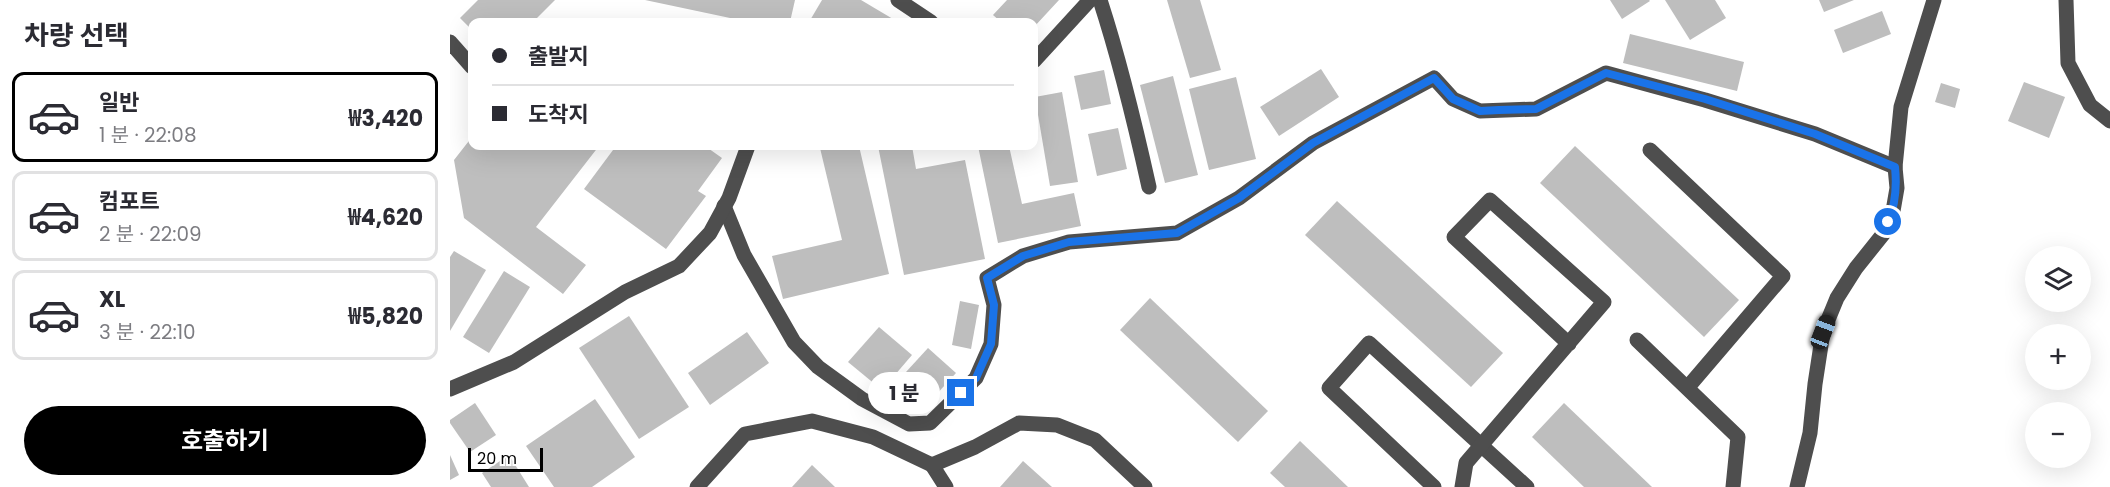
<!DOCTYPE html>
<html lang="ko">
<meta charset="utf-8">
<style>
body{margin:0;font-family:Poppins,"Noto Sans KR",sans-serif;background:#f2f2f3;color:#2b2b33;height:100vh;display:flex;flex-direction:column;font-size:22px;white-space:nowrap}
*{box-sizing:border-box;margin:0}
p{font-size:20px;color:#7c7c81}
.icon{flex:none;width:33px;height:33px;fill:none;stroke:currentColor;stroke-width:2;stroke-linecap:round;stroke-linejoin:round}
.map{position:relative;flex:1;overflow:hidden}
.details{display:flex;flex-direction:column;background:#fff;width:450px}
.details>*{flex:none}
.guide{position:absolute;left:18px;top:18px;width:570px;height:132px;border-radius:12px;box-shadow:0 6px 24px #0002;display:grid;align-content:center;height:132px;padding:0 24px;background:#fff}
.controls{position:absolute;left:1575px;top:246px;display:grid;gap:12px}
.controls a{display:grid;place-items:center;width:66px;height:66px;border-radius:50%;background:#fff;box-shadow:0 6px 24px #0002;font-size:30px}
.scale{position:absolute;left:18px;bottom:15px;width:75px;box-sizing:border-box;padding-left:6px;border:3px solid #000;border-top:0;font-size:16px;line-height:21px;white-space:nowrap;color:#000;-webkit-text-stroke:4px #fff;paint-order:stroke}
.end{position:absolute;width:27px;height:27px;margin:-14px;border:8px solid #1a73e8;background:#fff;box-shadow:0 0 0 3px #fff}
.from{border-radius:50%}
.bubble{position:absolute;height:42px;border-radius:21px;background:#fff;box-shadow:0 6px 24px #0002;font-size:20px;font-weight:700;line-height:42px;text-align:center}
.car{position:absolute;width:18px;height:36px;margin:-18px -9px;border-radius:8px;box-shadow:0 0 4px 2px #0007;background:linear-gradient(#222 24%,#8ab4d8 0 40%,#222 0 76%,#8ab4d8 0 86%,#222 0)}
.guide b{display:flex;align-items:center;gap:21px;height:57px;font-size:22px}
.guide b+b{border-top:2px solid #e1e1e2}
.guide i{width:15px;height:15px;background:#2b2b33}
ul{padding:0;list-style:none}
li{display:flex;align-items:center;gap:18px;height:90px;margin:0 12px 9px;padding:0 12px;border:3px solid #e1e1e2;border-radius:12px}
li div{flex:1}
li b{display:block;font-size:22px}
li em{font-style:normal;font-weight:700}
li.selected{border-color:#000}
li>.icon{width:54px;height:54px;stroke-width:1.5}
h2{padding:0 24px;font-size:27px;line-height:72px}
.button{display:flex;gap:12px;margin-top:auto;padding:12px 24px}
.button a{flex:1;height:69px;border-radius:36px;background:#000;color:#fff;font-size:24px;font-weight:700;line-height:69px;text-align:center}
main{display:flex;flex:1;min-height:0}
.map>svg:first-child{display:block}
.building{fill:#bebebe}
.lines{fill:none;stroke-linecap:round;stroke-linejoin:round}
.minor{stroke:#4e4e4e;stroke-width:15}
.route{stroke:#1a73e8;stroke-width:8}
</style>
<main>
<section class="details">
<h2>차량 선택</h2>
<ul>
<li class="selected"><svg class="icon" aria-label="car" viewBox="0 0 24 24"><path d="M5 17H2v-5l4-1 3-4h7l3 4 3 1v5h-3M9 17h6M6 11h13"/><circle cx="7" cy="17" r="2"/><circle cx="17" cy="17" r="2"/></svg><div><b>일반</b><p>1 분 · 22:08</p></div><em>₩3,420</em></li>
<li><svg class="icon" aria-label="car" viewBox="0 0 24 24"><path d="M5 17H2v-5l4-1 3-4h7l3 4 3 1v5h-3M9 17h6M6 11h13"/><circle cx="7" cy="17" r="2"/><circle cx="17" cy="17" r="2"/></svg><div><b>컴포트</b><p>2 분 · 22:09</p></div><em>₩4,620</em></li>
<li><svg class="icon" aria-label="car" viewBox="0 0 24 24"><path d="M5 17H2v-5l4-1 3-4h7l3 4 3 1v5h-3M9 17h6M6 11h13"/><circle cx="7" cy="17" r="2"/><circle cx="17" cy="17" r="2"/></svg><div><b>XL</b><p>3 분 · 22:10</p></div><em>₩5,820</em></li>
</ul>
<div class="button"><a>호출하기</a></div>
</section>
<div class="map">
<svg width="1660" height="487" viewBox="0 0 1660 487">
<rect width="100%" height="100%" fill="#fff"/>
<g class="building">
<polygon points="28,0 105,0 83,22 22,22 22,30 10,18"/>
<polygon points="195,0 345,0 340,22 299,22"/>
<polygon points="372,0 411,0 448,22 359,22"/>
<polygon points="557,0 609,0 584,27 584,22 551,22 543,15"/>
<polygon points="717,0 750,0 771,70 740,78"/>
<polygon points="1160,0 1199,0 1200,1 1172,19"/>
<polygon points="1215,0 1265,0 1276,18 1240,40"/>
<polygon points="1369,0 1404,0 1374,12"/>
<polygon points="1432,11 1441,34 1393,53 1384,30"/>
<polygon points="1180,34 1294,62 1287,91 1173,63"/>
<polygon points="871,69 889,97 829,136 810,107"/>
<polygon points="654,70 661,104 631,110 624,76"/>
<polygon points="723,76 748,175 715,183 690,85"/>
<polygon points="786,77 806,159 759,170 739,89"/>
<polygon points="1574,82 1615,97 1599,138 1558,121"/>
<polygon points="1491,83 1510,89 1505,108 1485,102"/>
<polygon points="612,92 628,182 600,186 585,97"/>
<polygon points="668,128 677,169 647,176 638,134"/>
<polygon points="22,137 22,146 149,146 86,227 136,265 113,294 14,218 4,160"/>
<polygon points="166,146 255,146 272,158 248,191 256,196 216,249 134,189"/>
<polygon points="381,146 409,146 439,274 333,299 322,256 392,240 370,148"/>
<polygon points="428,146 462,146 466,169 515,160 535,259 454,275"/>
<polygon points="528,146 559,146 572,204 624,193 631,226 548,243"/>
<polygon points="1125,146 1289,300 1254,337 1090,183"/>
<polygon points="887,201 1053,353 1021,387 855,235"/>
<polygon points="4,251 36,270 0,331 0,257"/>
<polygon points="54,271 80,287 39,353 13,337"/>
<polygon points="700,298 818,411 788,442 670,330"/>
<polygon points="510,301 529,305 521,349 502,345"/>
<polygon points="179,316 239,407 189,439 129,348"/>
<polygon points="429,327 462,355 432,390 398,362"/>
<polygon points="297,332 319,363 260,405 238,373"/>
<polygon points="478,348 506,373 473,409 445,384"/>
<polygon points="145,399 185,457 142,487 104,487 76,446"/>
<polygon points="25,403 46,435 20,452 0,423 0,420"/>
<polygon points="1114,403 1202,487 1134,487 1082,437"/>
<polygon points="850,441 898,487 835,487 820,473"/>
<polygon points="0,455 9,475 0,480"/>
<polygon points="59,455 79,487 41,487 32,473"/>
<polygon points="573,461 602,487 550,487"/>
<polygon points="362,465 385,487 342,487"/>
</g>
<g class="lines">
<g class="minor">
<polyline points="448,0 481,22"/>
<path d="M650,0c20,61 35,124 49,187"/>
<polyline points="1616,0 1618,63 1640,105 1660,121"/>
<polyline points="0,42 22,67"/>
<polyline points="584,61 640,0"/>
<polyline points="1200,150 1333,276 1238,387"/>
<polyline points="274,206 294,255 344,342 368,367 412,399 459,424 480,423 526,378 541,344 544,305 537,278 573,256 619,242 727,233 789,198 863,143 984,78 1003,99 1030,111 1086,109 1156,73 1255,100 1365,134 1445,167"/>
<polyline points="1187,340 1288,437 1283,487"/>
<polyline points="0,389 64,362 175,292 229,266 260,233 279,198 298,146"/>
<polyline points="482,465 496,487"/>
<polyline points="247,487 295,434 362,421 423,437 482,465 525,447 569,423 607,425 645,440 695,487"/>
<polyline points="984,487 879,388 919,343 1077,487"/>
<polyline points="1012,487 1016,463 1154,302 1040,200 1004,237 1119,344"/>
<polyline points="1347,487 1360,433 1365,384 1373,332 1387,298 1406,268 1434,233 1443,211 1447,188 1445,167 1451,107 1484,0"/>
</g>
</g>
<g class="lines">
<path class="route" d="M511,393l15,-15 15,-34 3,-39 -7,-27 36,-22 46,-14 108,-9 62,-35 74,-55 121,-65 19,21 27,12 19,-1 37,-1 70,-36 99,26 110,35 80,33c2,20 1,37 -7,55"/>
</g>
</svg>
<div class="controls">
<a><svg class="icon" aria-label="layers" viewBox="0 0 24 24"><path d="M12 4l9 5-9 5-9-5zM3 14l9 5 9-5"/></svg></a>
<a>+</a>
<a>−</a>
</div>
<div class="scale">20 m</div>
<i class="end from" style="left:1438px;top:222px"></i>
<i class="end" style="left:511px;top:393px"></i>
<div class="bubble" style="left:418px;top:372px;width:72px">1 분</div>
<i class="car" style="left:1373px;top:332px;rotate:21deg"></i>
<div class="guide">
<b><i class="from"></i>출발지</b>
<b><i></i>도착지</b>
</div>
</div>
</main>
